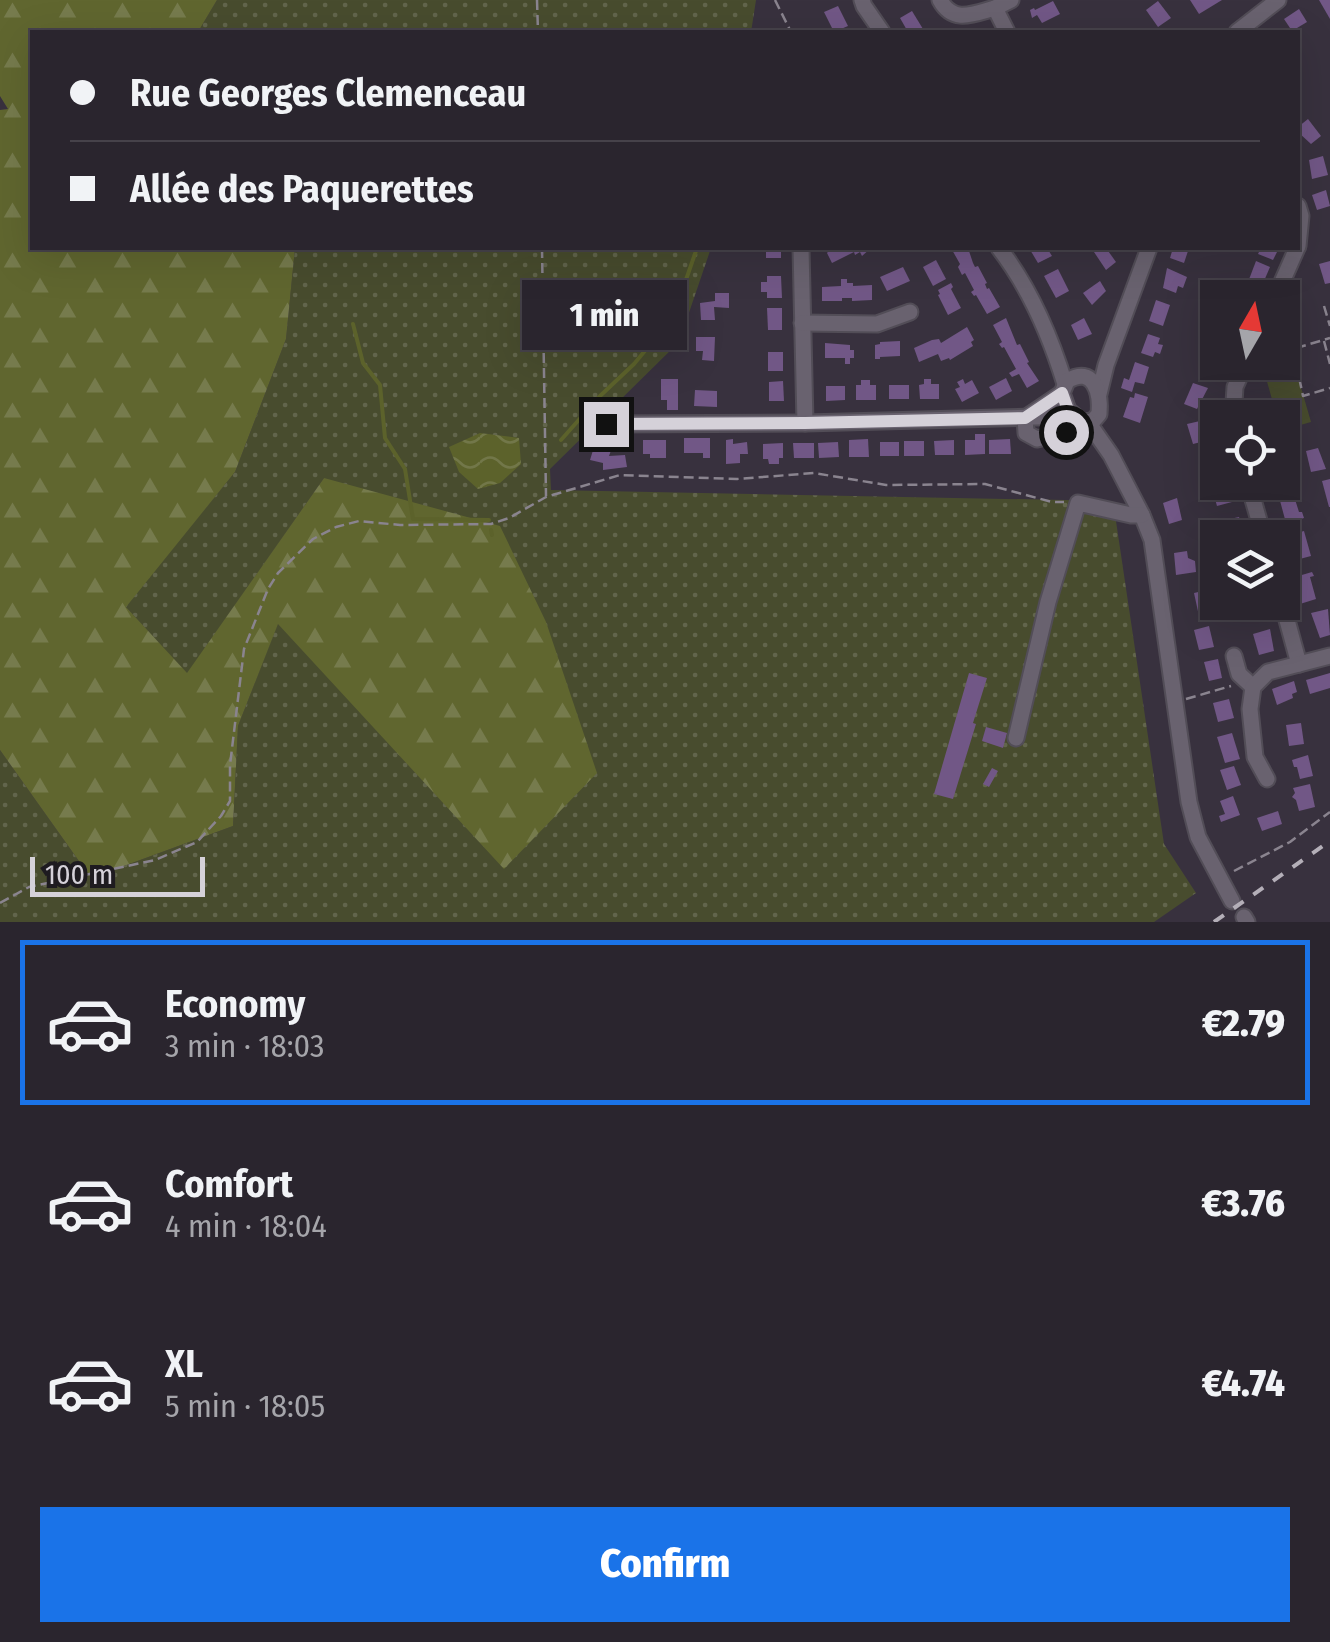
<!DOCTYPE html>
<meta charset="utf-8">
<style>
body{margin:0;font-family:"Fira Sans Condensed",sans-serif;background:#36313a;color:#f1f3f6;height:100vh;display:flex;flex-direction:column;font-size:38px;white-space:nowrap}
*{box-sizing:border-box;margin:0}
p{font-size:32px;color:#a5a5aa}
.icon{flex:none;width:55px;height:55px;fill:none;stroke:currentColor;stroke-width:2;stroke-linecap:round;stroke-linejoin:round}
.map{position:relative;height:922px;overflow:hidden}
.details{display:flex;flex-direction:column;background:#2a252e;flex:1}
.details>*{flex:none}
.guide{position:absolute;left:30px;top:30px;width:1270px;height:220px;border-radius:0px;box-shadow:0 10px 40px #0002,0 0 0 2px #46424a;display:grid;align-content:center;height:220px;padding:0 40px;background:#2a252e}
.needle{width:65px;rotate:9deg}
.fabs{position:absolute;left:1200px;top:280px;display:grid;gap:20px}
.fabs a{display:grid;place-items:center;width:100px;height:100px;border-radius:0px;background:#2a252e;box-shadow:0 10px 40px #0002,0 0 0 2px #46424a;font-size:50px}
.scale{position:absolute;left:30px;bottom:25px;width:175px;box-sizing:border-box;padding-left:10px;border:5px solid #d5d1d9;border-top:0;font-size:28px;line-height:35px;white-space:nowrap;color:#d5d1d9;-webkit-text-stroke:8px #1e1b20;paint-order:stroke}
.end{position:absolute;width:45px;height:45px;margin:-22px;border:12px solid #d5d1d9;background:#111;box-shadow:0 0 0 5px #111}
.from{border-radius:50%}
.bubble{position:absolute;height:70px;border-radius:0px;background:#2a252e;box-shadow:0 10px 40px #0002,0 0 0 2px #46424a;font-size:32px;font-weight:800;line-height:70px;text-align:center}
.guide b{display:flex;align-items:center;gap:35px;height:95px;font-size:38px}
.guide b+b{border-top:2px solid #46424a}
.guide i{width:25px;height:25px;background:#f1f3f6}
ul{padding:18px 0 0;list-style:none}
li{display:flex;align-items:center;gap:30px;height:165px;margin:0 20px 15px;padding:0 20px;border:5px solid transparent;border-radius:0px}
li div{flex:1}
li b{display:block;font-size:38px}
li em{font-style:normal;font-weight:800}
li.on{border-color:#1a73e8}
li>.icon{width:90px;height:90px;stroke-width:1.5}
.cta{display:flex;gap:20px;margin-top:auto;padding:20px 40px}
.cta a{flex:1;height:115px;border-radius:0px;background:#1a73e8;color:#fff;font-size:40px;font-weight:800;line-height:115px;text-align:center}
.map>svg:first-child{display:block}
.grass{fill:url(#grass-dots)}
.forest{fill:url(#forest-firs)}
.park{fill:#484c2e}
.water{fill:url(#water-waves)}
.lines{fill:none;stroke-linecap:round;stroke-linejoin:round}
.stream{stroke:#5c622b;stroke-width:4}
.building{fill:#715786}
.minor-casing{stroke:#524d57;stroke-width:19}
.path{stroke:#8a848f;stroke-width:2.5;stroke-dasharray:10 5;stroke-linecap:butt}
.minor{stroke:#69626f;stroke-width:15}
.rail{stroke:#b4afb8;stroke-width:4;stroke-dasharray:12 12;stroke-linecap:butt}
.route{stroke:#d5d1d9;stroke-width:12}
</style>
<div class="map">
<svg width="1330" height="922" viewBox="0 0 1330 922">
<defs>
<pattern id="grass-dots" width="8" height="8" patternUnits="userSpaceOnUse" patternTransform="scale(2.5)"><rect width="8" height="8" fill="#484c2e"/><path d="M2 2h.1M6 6h.1" fill="none" stroke="#62654c" stroke-width="1.8" stroke-linecap="round"/></pattern>
<pattern id="forest-firs" width="22" height="20" patternUnits="userSpaceOnUse" patternTransform="scale(2.5)"><rect width="22" height="20" fill="#60662f"/><path d="M5 1l3.5 6h-7zM16 11l3.5 6h-7z" fill="#767b4d"/></pattern>
<pattern id="water-waves" width="16" height="10" patternUnits="userSpaceOnUse" patternTransform="scale(2.5)"><rect width="16" height="10" fill="#5c622b"/><path d="M0 5q4-4 8 0t8 0" fill="none" stroke="#727749"/></pattern>
</defs>
<rect width="100%" height="100%" fill="#38313e"/>
<g class="grass">
<polygon points="217,0 756,0 751,32 198,32"/>
<polygon points="295,248 711,248 679,342 550,469 551,490 1113,501 1164,844 1196,893 1154,922 0,922 0,750 91,878 233,826 238,726 278,623 504,868 324,478 187,674 125,606 235,472 286,339"/>
</g>
<polygon class="forest" points="0,0 217,0 198,32 32,32 32,248 295,248 286,339 235,472 126,607 187,673 324,478 500,526 546,622 597,773 504,869 278,624 238,726 233,826 91,878 0,750 0,110 8,109 0,96"/>
<polygon class="park" points="1294,363 1311,422 1283,430 1282,418 1277,417 1264,371"/>
<polygon class="water" points="480,433 519,438 521,464 500,483 478,489 459,472 449,447"/>
<g class="lines">
<g class="stream">
<polyline points="353,324 363,363 380,385 385,438 405,469 413,519 489,520"/>
<polyline points="561,440 600,396 634,364 663,329 680,297 697,248"/>
<polyline points="491,530 492,535"/>
</g>
</g>
<g class="building">
<polygon points="1190,0 1222,0 1199,14"/>
<polygon points="1319,0 1330,0 1330,19"/>
<polygon points="1053,1 1060,14 1042,23 1037,15 1032,18 1030,10 1034,8 1035,10"/>
<polygon points="1158,1 1171,18 1158,27 1146,10"/>
<polygon points="838,6 848,26 834,32 824,12"/>
<polygon points="1299,9 1307,22 1292,31 1284,19"/>
<polygon points="912,11 923,29 917,32 908,32 900,18"/>
<polygon points="1308,119 1321,136 1311,144 1298,132 1298,127"/>
<polygon points="1323,156 1328,175 1312,179 1309,160"/>
<polygon points="1326,190 1330,206 1317,210 1312,195"/>
<rect x="766" y="248" width="15" height="10"/>
<polygon points="831,248 871,248 862,256 860,252 855,255 854,252 832,263 827,253"/>
<polygon points="951,248 968,248 973,263 975,267 978,266 987,283 985,284 987,289 989,288 1000,307 987,314 976,295 974,296 971,292 974,290 965,273 962,275 958,267 960,264"/>
<polygon points="1029,248 1047,248 1052,256 1038,263"/>
<polygon points="1100,248 1106,248 1116,262 1106,270 1094,252"/>
<polygon points="1173,248 1189,248 1184,263 1170,258"/>
<polygon points="1261,248 1279,248 1273,260 1258,254"/>
<polygon points="936,260 946,279 933,286 923,267"/>
<polygon points="1256,261 1270,267 1261,288 1248,282"/>
<polygon points="1330,261 1330,283 1325,284 1319,264"/>
<polygon points="903,267 910,281 887,291 880,277"/>
<polygon points="1167,268 1187,277 1183,288 1178,286 1176,293 1163,288"/>
<polygon points="1058,269 1069,291 1056,298 1044,276"/>
<polygon points="767,276 781,276 782,298 767,298 767,292 761,292 761,282 767,282"/>
<polygon points="841,279 847,279 847,283 853,283 853,286 872,285 872,300 852,301 852,298 842,298 842,301 822,301 822,287 841,286"/>
<polygon points="1100,281 1106,291 1092,305 1083,293"/>
<polygon points="951,283 953,287 951,289 961,308 948,315 938,295 940,294 938,290"/>
<polygon points="715,293 729,293 729,308 714,307 715,320 701,320 700,303 715,301"/>
<polygon points="1156,300 1170,305 1163,326 1149,321"/>
<polygon points="767,308 782,308 782,330 768,330"/>
<polygon points="1006,318 1017,345 1020,344 1029,362 1027,363 1039,381 1027,388 1019,374 1012,377 1009,373 1016,369 1004,347 1002,348 999,344 1002,342 993,325"/>
<polygon points="1084,318 1092,334 1078,340 1071,325"/>
<polygon points="967,327 974,340 971,342 973,346 950,360 949,358 941,361 938,354 919,362 914,348 932,340 939,339 941,343"/>
<polygon points="1148,334 1160,338 1158,344 1163,345 1160,354 1155,352 1153,357 1141,353"/>
<polygon points="696,337 715,337 714,361 702,360 703,351 696,351"/>
<polygon points="900,341 900,356 880,357 880,359 875,359 875,345 880,344 880,342"/>
<polygon points="825,343 850,345 850,350 854,350 854,358 850,358 850,364 845,364 845,358 825,358"/>
<rect x="768" y="352" width="15" height="19"/>
<polygon points="1206,354 1218,358 1211,378 1199,373"/>
<polygon points="1135,362 1149,367 1144,384 1135,382 1132,392 1121,388 1124,378 1129,380"/>
<polygon points="1006,378 1012,391 996,400 989,387"/>
<polygon points="661,379 678,379 678,410 667,410 667,400 661,400"/>
<polygon points="924,379 931,379 931,384 939,384 939,399 920,399 919,385 924,384"/>
<polygon points="963,379 965,384 972,380 979,393 962,402 955,389 960,387 957,382"/>
<polygon points="861,380 870,380 870,385 876,385 876,400 856,400 856,385 861,385"/>
<polygon points="783,381 784,401 769,401 769,382"/>
<polygon points="1193,383 1208,388 1197,409 1184,404"/>
<rect x="889" y="385" width="20" height="14"/>
<polygon points="826,386 845,386 845,400 826,401"/>
<polygon points="695,390 717,391 717,407 694,406"/>
<polygon points="1135,393 1148,397 1140,423 1123,417 1130,397 1134,398"/>
<polygon points="1200,421 1204,432 1210,430 1213,439 1193,444 1187,424"/>
<polygon points="598,434 612,439 614,442 609,456 625,455 627,467 603,470 603,463 590,460"/>
<polygon points="975,434 985,434 985,454 965,455 965,440 975,440"/>
<polygon points="684,438 710,438 710,458 703,458 703,453 684,453"/>
<polygon points="733,439 733,444 747,442 748,454 740,454 740,463 726,464 726,440"/>
<polygon points="868,439 869,457 849,457 849,440"/>
<polygon points="1010,439 1011,454 989,454 989,440"/>
<polygon points="643,440 666,440 666,458 650,458 650,454 643,454"/>
<polygon points="954,440 954,455 935,455 934,441"/>
<rect x="904" y="441" width="20" height="15"/>
<polygon points="838,442 839,457 819,458 818,443"/>
<rect x="880" y="442" width="19" height="14"/>
<polygon points="783,443 783,458 779,458 779,464 769,464 768,459 763,459 763,444"/>
<polygon points="793,443 814,443 814,458 794,458"/>
<polygon points="1318,448 1326,469 1311,472 1306,451"/>
<polygon points="1214,449 1218,458 1218,471 1207,475 1199,454"/>
<polygon points="1330,479 1330,507 1329,507 1322,481"/>
<polygon points="1224,482 1232,502 1217,506 1211,485"/>
<polygon points="1293,493 1299,512 1302,512 1304,518 1286,523 1279,497"/>
<polygon points="1177,498 1182,520 1169,524 1163,503"/>
<polygon points="1239,517 1242,527 1231,530 1232,534 1220,537 1216,522"/>
<polygon points="1304,531 1311,556 1296,560 1289,535"/>
<polygon points="1187,551 1188,558 1195,561 1196,572 1176,575 1174,553"/>
<polygon points="1312,572 1314,576 1310,577 1316,599 1300,604 1295,577"/>
<polygon points="1207,590 1213,613 1199,616 1194,593"/>
<polygon points="1248,602 1263,602 1267,617 1253,620"/>
<polygon points="1328,609 1330,635 1320,638 1311,613"/>
<polygon points="1209,626 1214,647 1199,650 1194,630"/>
<polygon points="1270,629 1274,651 1259,655 1253,634"/>
<polygon points="1218,659 1222,678 1209,681 1204,662"/>
<polygon points="969,673 987,678 973,723 976,724 953,799 934,794"/>
<polygon points="1330,673 1330,688 1310,694 1306,680"/>
<polygon points="1294,681 1297,692 1292,694 1293,698 1277,705 1272,689"/>
<polygon points="1229,699 1234,718 1218,722 1213,703"/>
<polygon points="1301,723 1304,744 1289,746 1286,725"/>
<polygon points="986,727 1007,733 1003,748 982,741"/>
<polygon points="1232,733 1240,759 1225,763 1217,737"/>
<polygon points="1308,755 1313,776 1300,779 1297,767 1294,767 1292,760"/>
<polygon points="1234,766 1241,785 1227,790 1220,770"/>
<polygon points="992,768 998,771 989,787 983,784"/>
<polygon points="1310,784 1315,807 1299,811 1296,800 1292,797 1295,793 1293,788"/>
<polygon points="1233,796 1240,815 1221,822 1219,816 1225,814 1220,801"/>
<polygon points="1278,811 1282,824 1262,831 1257,818"/>
</g>
<g class="lines">
<g class="minor-casing">
<g id="minor">
<polyline points="862,0 864,6 882,32"/>
<path d="M940,0c13,24 33,14 55,8"/>
<polyline points="1007,32 995,8 1011,0"/>
<polyline points="1237,32 1278,0"/>
<polyline points="1298,206 1301,216 1298,246"/>
<polyline points="801,248 805,423"/>
<path d="M999,248c31,40 51,87 66,136"/>
<polyline points="1275,298 1297,248"/>
<polyline points="802,323 877,324 910,312"/>
<polyline points="1099,394 1106,365 1149,248"/>
<path d="M1025,418l1,15 11,6 41,-10 5,-7 10,-1 6,-7c2,-21 -5,-49 -32,-33l-5,12 6,17 12,10"/>
<polyline points="1025,418 1062,393"/>
<polyline points="1233,418 1235,387 1246,362"/>
<polyline points="1088,422 1111,455 1142,515 1152,540 1189,802 1198,837 1232,901"/>
<polyline points="606,424 805,423 1073,416"/>
<polyline points="1248,482 1264,538"/>
<polyline points="1208,559 1218,556"/>
<polyline points="1282,602 1299,664"/>
<polyline points="1234,656 1239,674 1253,687"/>
<polyline points="1016,738 1048,602 1078,503 1131,515 1142,515"/>
<polyline points="1267,779 1255,757 1250,709 1253,687 1268,672 1330,656"/>
<polyline points="1244,917 1247,922"/>
</g>
</g>
<g class="path">
<polyline points="537,0 538,32"/>
<polyline points="775,0 791,32"/>
<polyline points="542,248 546,496"/>
<polyline points="1324,306 1330,326"/>
<polyline points="1324,341 1330,364"/>
<polyline points="1282,345 1293,349 1330,338"/>
<polyline points="1293,349 1303,396 1330,388"/>
<polyline points="1186,699 1231,686"/>
<polyline points="1234,871 1290,842 1330,812"/>
<polyline points="0,903 29,887 155,860 197,842 221,816 230,801 230,765 244,649 268,589 278,573 313,539 336,527 359,521 400,525 491,524 509,518 546,497 620,475 737,479 814,473 886,485 985,484 1052,502 1064,502"/>
</g>
<use href="#minor" class="minor"/>
<polyline class="rail" points="1214,922 1330,841"/>
</g>
<g class="lines">
<polyline class="route" points="606,424 805,423 1025,418 1062,393 1068,410 1084,422 1078,428 1066,432"/>
</g>
</svg>
<div class="fabs">
<a><svg class="needle" viewBox="-14 -14 28 28"><path d="M0-13l5 13h-10z" fill="#e53935"/><path d="M0 13l5-13h-10z" fill="#a5a5aa"/></svg></a>
<a><svg class="icon" aria-label="locate" viewBox="0 0 24 24"><circle cx="12" cy="12" r="6"/><path d="M12 2v4M12 18v4M2 12h4M18 12h4"/></svg></a>
<a><svg class="icon" aria-label="layers" viewBox="0 0 24 24"><path d="M12 4l9 5-9 5-9-5zM3 14l9 5 9-5"/></svg></a>
</div>
<div class="scale">100 m</div>
<i class="end from" style="left:1066px;top:432px"></i>
<i class="end" style="left:606px;top:424px"></i>
<div class="bubble" style="left:522px;top:280px;width:165px">1 min</div>
<div class="guide">
<b><i class="from"></i>Rue Georges Clemenceau</b>
<b><i></i>Allée des Paquerettes</b>
</div>
</div>
<section class="details">
<ul>
<li class="on"><svg class="icon" aria-label="car" viewBox="0 0 24 24"><path d="M5 17H2v-5l4-1 3-4h7l3 4 3 1v5h-3M9 17h6M6 11h13"/><circle cx="7" cy="17" r="2"/><circle cx="17" cy="17" r="2"/></svg><div><b>Economy</b><p>3 min · 18:03</p></div><em>€2.79</em></li>
<li><svg class="icon" aria-label="car" viewBox="0 0 24 24"><path d="M5 17H2v-5l4-1 3-4h7l3 4 3 1v5h-3M9 17h6M6 11h13"/><circle cx="7" cy="17" r="2"/><circle cx="17" cy="17" r="2"/></svg><div><b>Comfort</b><p>4 min · 18:04</p></div><em>€3.76</em></li>
<li><svg class="icon" aria-label="car" viewBox="0 0 24 24"><path d="M5 17H2v-5l4-1 3-4h7l3 4 3 1v5h-3M9 17h6M6 11h13"/><circle cx="7" cy="17" r="2"/><circle cx="17" cy="17" r="2"/></svg><div><b>XL</b><p>5 min · 18:05</p></div><em>€4.74</em></li>
</ul>
<div class="cta"><a>Confirm</a></div>
</section>
